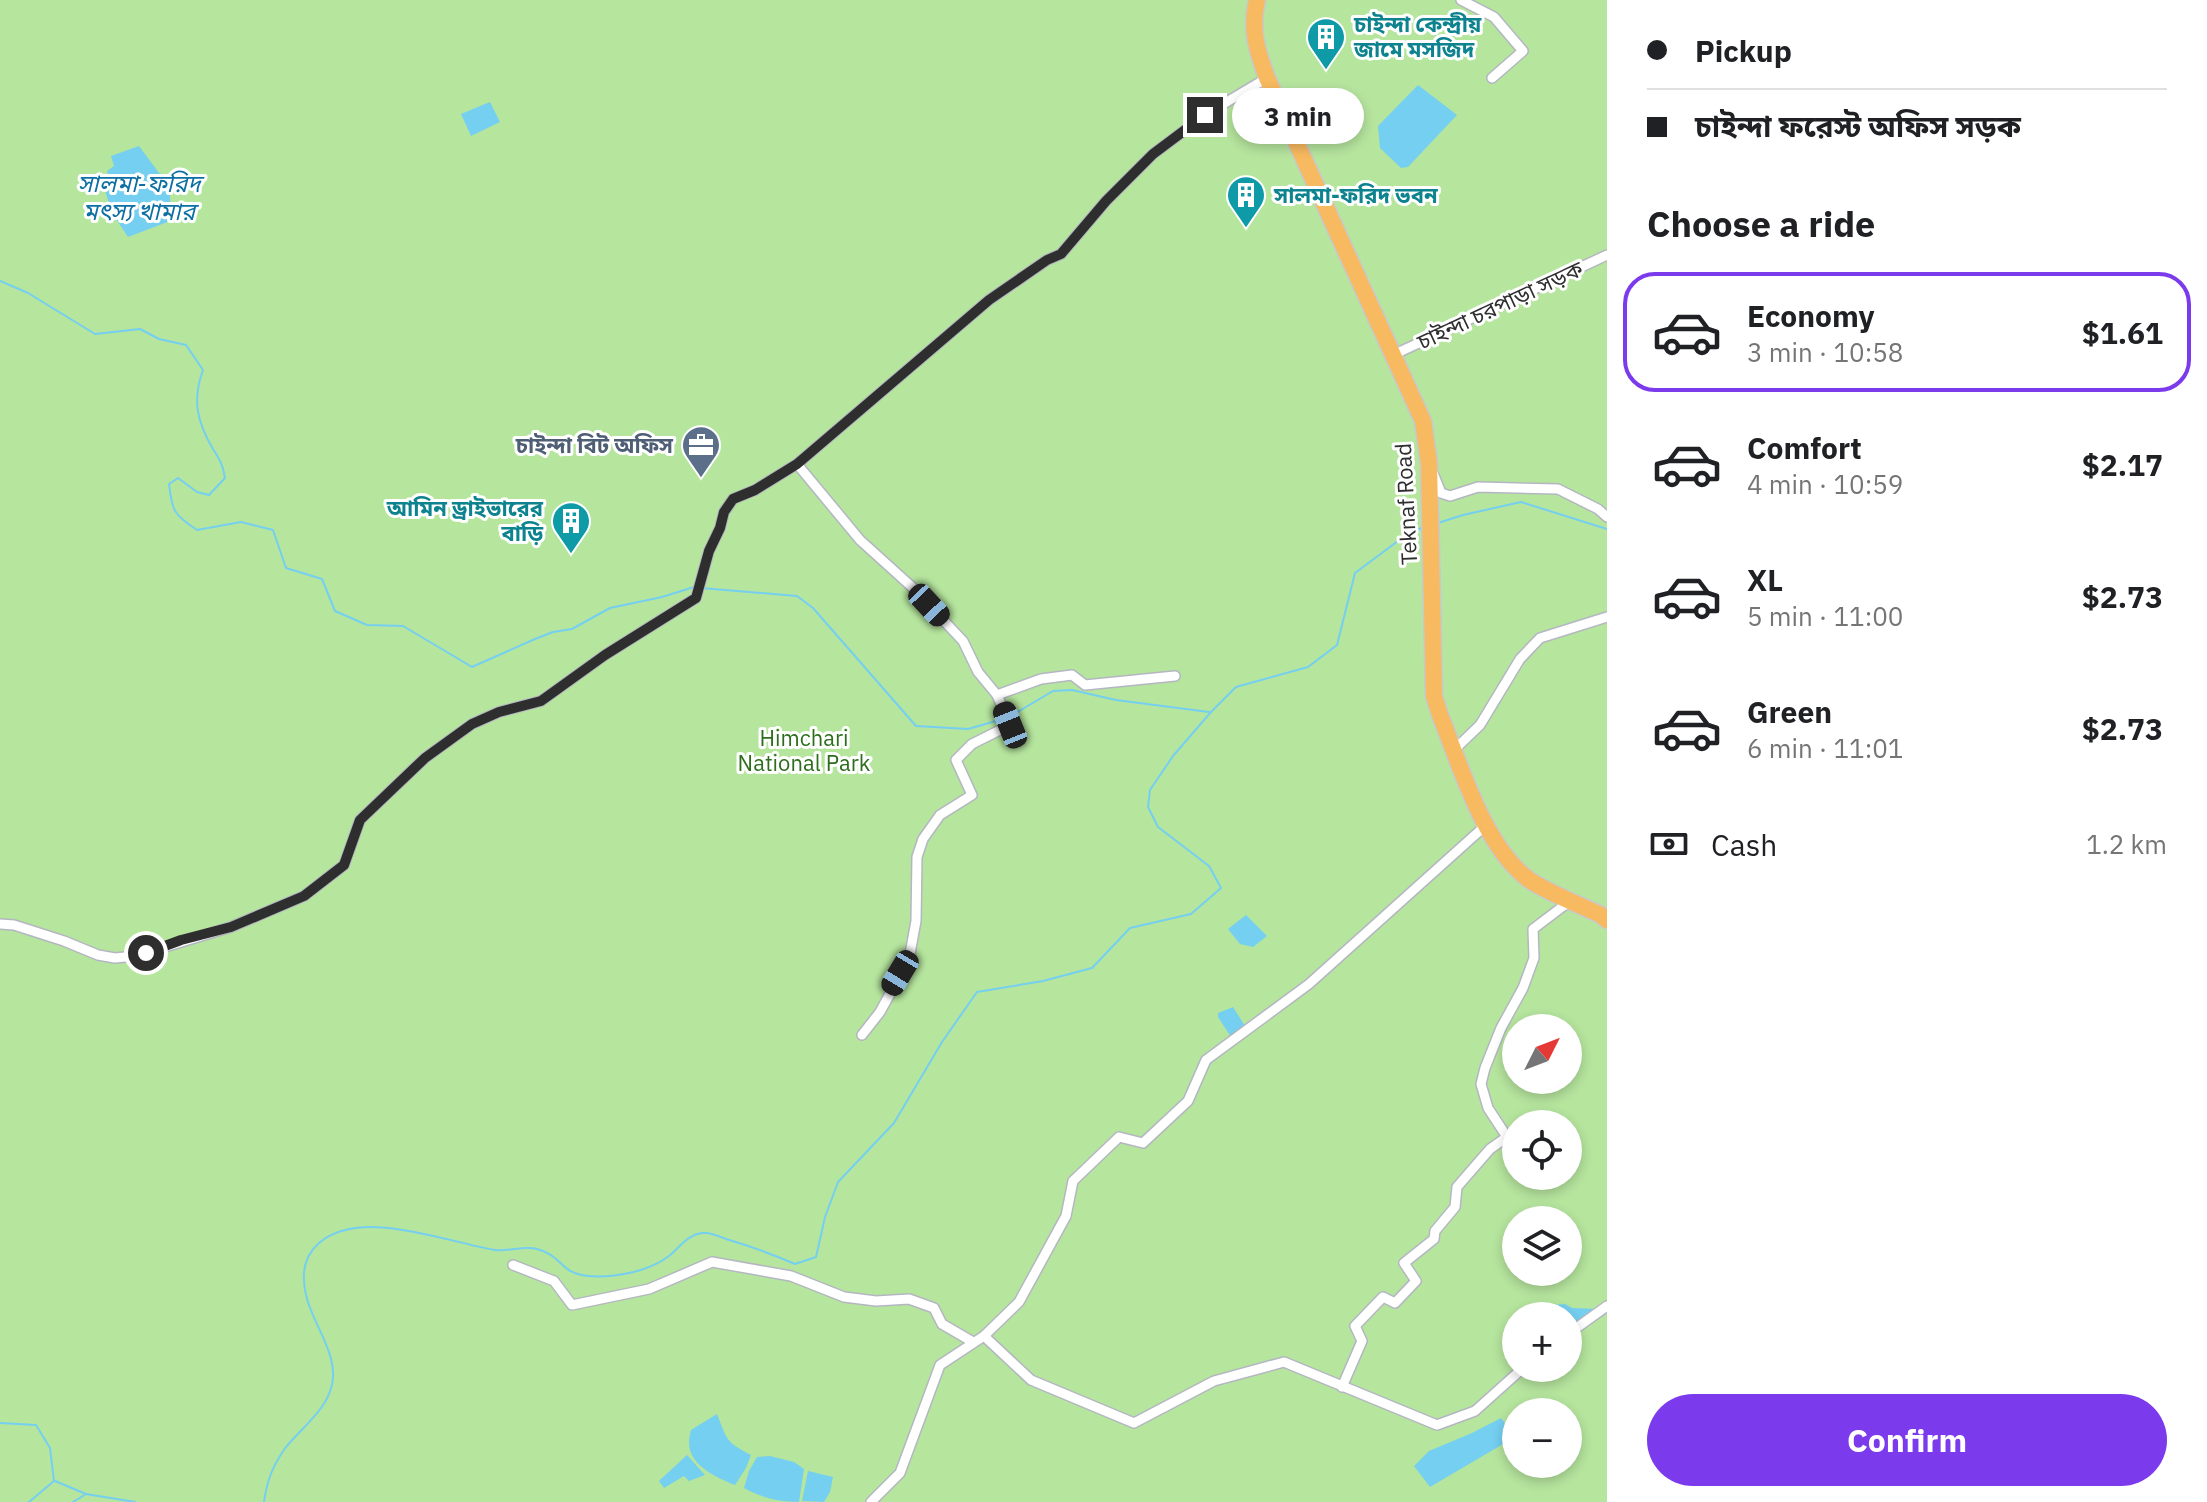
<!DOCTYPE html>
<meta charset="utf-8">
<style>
body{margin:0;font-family:"IBM Plex Sans","Noto Sans Bengali",sans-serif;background:#f2f2f2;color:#202124;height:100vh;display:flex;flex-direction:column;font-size:30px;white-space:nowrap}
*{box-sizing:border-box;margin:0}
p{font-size:26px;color:#757577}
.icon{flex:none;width:44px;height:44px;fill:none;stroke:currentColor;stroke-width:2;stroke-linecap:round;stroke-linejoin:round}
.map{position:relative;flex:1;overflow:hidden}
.drawer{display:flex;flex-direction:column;background:#fff;width:600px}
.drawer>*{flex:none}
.top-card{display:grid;align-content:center;height:176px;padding:0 40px;background:#fff}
.needle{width:52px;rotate:48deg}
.controls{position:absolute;left:1502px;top:1014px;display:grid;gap:16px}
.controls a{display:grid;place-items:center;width:80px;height:80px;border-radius:50%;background:#fff;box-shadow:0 4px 12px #0003;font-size:40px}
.end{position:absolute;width:36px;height:36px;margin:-18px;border:10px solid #2e2e2e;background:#fff;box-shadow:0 0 0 4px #fff}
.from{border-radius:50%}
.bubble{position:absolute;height:56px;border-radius:28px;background:#fff;box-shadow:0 4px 12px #0003;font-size:26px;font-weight:700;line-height:56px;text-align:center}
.car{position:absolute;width:24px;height:48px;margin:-24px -12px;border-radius:10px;box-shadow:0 0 6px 2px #0007;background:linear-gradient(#222 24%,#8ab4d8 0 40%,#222 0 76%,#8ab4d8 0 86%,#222 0)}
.top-card b{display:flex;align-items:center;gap:28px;height:76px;font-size:30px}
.top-card b+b{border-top:2px solid #e0e0e0}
.top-card i{width:20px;height:20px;background:#202124}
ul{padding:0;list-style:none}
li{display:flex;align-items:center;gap:24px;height:120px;margin:0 16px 12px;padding:0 24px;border:4px solid transparent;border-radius:32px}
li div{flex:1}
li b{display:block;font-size:30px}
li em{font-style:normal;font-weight:700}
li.on{border-color:#7c3aed}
li>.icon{width:72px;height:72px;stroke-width:1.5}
h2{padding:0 40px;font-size:36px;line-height:96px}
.pay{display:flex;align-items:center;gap:20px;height:88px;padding:0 40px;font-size:30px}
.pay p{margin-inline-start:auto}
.cta{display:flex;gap:16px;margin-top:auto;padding:16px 40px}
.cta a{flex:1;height:92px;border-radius:48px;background:#7c3aed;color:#fff;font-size:32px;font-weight:700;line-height:92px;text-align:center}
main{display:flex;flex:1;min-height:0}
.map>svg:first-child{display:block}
.green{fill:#b6e59e;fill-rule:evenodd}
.water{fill:#75cff0}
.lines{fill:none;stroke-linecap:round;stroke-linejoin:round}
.stream{stroke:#75cff0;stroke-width:2}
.minor-casing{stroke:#b4b7c1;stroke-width:12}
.trunk-casing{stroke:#c9c9c9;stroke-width:19}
.minor{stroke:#fff;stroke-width:9}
.trunk{stroke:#f8ba60;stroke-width:16}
.route{stroke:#2e2e2e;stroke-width:10}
.labels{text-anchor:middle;stroke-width:6;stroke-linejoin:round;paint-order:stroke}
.culture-label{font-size:22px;font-weight:bold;fill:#0d838f;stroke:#fff;text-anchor:start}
.street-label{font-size:22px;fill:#2e2e2e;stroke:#fff}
.service-label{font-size:22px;font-weight:bold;fill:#4e5e75;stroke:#fff;text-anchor:end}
.park-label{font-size:22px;fill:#2c6e1b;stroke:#fff}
.water-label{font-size:24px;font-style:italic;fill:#0d6fa3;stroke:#fff}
</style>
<main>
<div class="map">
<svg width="1607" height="1502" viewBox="0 0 1607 1502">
<rect width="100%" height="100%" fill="#efe9e1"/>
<path class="green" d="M0,0h1607v1502h-1607zM1516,1028h52v52h-52zM1516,1124h52v52h-52zM1516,1220h52v52h-52zM1516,1316h52v52h-52zM1516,1412h52v52h-52z"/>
<g class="water">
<polygon points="1418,85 1457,115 1408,167 1401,168 1380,148 1378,126"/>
<polygon points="490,102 500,122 471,136 461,114"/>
<path d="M139,146l20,27 6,2c7,15 5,30 5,46l-42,16 -20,-30 1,-4 -8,-24 8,-2 -2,-6 7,-5 -3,-10z"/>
<polygon points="1246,915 1267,936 1253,947 1240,944 1228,929"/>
<polygon points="1233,1007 1245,1026 1231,1037 1218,1017 1218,1013"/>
<polygon points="1565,1304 1572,1308 1598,1309 1568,1331 1568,1316 1539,1316 1538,1312 1542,1309 1552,1305"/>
<path d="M717,1414c10,26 9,28 34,41l-5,13 -11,17c-17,-7 -46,-19 -46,-42 0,-5 1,-9 2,-13z"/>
<polygon points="1501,1418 1515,1437 1430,1487 1414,1466 1429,1451 1472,1433"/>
<polygon points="687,1455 705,1475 689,1481 684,1476 664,1488 659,1481"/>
<path d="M770,1456l24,6 10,7 -5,33c-21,0 -36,-4 -55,-14l5,-17 8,-14z"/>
<polygon points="808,1471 833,1477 830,1492 824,1502 802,1501"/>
</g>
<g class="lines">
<g class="stream">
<path d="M0,281l28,12 67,41 45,-5 19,10 27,6 17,25c-11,30 -6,52 10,79 7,11 10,16 12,29l-16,17 -12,-3 -19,-14 -9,6c3,27 5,31 28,46l44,-8 32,8 13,38 36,11 13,32 32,14 36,1 69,41 63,-28 18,-7 19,-3 38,-21 52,-11 32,-10"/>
<polyline points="1438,523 1463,515 1521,502 1607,529"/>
<polyline points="701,588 797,596 813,608 916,726 968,729 1003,719"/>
<polyline points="1009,717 1053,691 1072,690 1116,700 1209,712"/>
<polyline points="0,1423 36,1425 50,1448 54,1481 29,1502"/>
<polyline points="55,1481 86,1494"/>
<polyline points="73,1502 86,1494 135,1502"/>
<path d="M264,1502c3,-22 9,-37 22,-55 17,-21 45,-40 47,-69 2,-34 -28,-62 -29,-98 -1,-15 5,-28 15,-37 42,-36 127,-1 176,7 14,2 29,-5 42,-1 25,6 23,25 51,27 26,2 60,-4 81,-20 11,-9 19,-22 34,-23 7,-1 16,3 23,6 24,7 46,15 69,25l21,-7 9,-40 13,-35 56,-59 48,-81 35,-50 66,-11 49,-13 38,-40 61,-14 30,-26 -12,-22 -51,-39 -10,-20 2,-17 23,-34 38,-44 25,-25 72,-20 29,-22 18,-72 55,-41 15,-5"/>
</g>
<g class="minor-casing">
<g id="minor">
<polyline points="1461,0 1494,17 1523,51 1492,78"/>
<polyline points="1393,355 1607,255"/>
<polyline points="797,464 860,540 912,587 963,641 978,672 997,695 1041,679 1072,675 1085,685 1175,676"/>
<polyline points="1433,473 1441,493 1450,496 1478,487 1558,489 1598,509 1607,517"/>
<polyline points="1454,750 1480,725 1520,659 1540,638 1607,617"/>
<polyline points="0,924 14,925 64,941 98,955 115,958 135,956 231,927 304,896 344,865 360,820 425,758 472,724 499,712 541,701 605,655 696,598 709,551 720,528 724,512 733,499 755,490 797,464 989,300 1047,260 1061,254 1106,201 1153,154 1205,115 1267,78"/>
<polyline points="862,1035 880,1012 909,959 916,921 917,857 923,839 940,815 972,795 956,760 972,744 1010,725 997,695"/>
<polyline points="513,1265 554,1281 572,1305 649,1289 712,1262 791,1276 844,1297 876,1301 909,1299 934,1308 942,1324 973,1342"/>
<polyline points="1568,1334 1607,1306"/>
<polyline points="984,1336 1031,1380 1134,1423 1214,1381 1284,1362 1437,1425 1475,1411 1523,1368"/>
<polyline points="1342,1387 1362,1341 1355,1326 1383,1297 1395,1303 1416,1281 1404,1263 1434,1239 1435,1231 1455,1207 1457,1187 1490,1149 1507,1137 1488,1108 1481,1084 1485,1068 1501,1028 1523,988 1534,958 1533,929 1570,901"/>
<polyline points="871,1502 900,1473 940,1365 984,1336 1019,1302 1066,1216 1073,1181 1119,1137 1143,1143 1188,1101 1206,1060 1309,984 1485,826"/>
</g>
</g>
<g class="trunk-casing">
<path id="trunk" d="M1257,0c-7,29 0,51 10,78l156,343 6,42 5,233 6,19c20,50 44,131 88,164 18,13 52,26 73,36l6,5"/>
</g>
<use href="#minor" class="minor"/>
<use href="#trunk" class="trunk"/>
</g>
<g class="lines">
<polyline class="route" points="146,953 181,940 231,927 304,896 344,865 360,820 425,758 472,724 499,712 541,701 605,655 696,598 709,551 720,528 724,512 733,499 755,490 797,464 989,300 1047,260 1061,254 1106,201 1153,154 1205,115"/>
</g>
<defs>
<g id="building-pin" transform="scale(2)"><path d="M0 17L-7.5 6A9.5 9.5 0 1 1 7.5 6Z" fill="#0f9aa8" stroke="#fff"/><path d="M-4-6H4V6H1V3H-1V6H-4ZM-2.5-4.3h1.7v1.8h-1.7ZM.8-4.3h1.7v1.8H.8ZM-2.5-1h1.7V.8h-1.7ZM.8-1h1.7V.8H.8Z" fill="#fff"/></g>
<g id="office-pin" transform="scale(2)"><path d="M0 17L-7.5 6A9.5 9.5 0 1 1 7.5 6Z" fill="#5c6f8a" stroke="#fff"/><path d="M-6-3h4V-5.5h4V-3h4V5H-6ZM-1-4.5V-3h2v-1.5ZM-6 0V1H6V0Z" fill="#fff"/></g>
</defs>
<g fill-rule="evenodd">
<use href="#building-pin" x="1326" y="37"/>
<use href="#building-pin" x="1246" y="195"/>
<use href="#office-pin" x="701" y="445"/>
<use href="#building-pin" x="571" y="521"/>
</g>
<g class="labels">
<g class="culture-label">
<text x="1354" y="32">চাইন্দা কেন্দ্রীয়<tspan x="1354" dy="25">জামে মসজিদ</tspan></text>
<text x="1274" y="203">সালমা-ফরিদ ভবন</text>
<text x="543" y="516" text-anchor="end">আমিন ড্রাইভারের<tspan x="543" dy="25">বাড়ি</tspan></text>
</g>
<g class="street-label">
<text transform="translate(1500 305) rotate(-25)" y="8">চাইন্দা চরপাড়া সড়ক</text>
<text transform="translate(1406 504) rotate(-93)" y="8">Teknaf Road</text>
</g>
<g class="service-label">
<text x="673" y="453">চাইন্দা বিট অফিস</text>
</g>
<g class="park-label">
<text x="804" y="746">Himchari<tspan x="804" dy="25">National Park</tspan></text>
</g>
<g class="water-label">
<text x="139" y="192">সালমা-ফরিদ<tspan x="139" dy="28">মৎস্য খামার</tspan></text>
</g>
</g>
</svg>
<div class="controls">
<a><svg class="needle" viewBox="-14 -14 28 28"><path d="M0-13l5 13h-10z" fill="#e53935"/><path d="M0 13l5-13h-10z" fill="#757577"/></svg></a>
<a><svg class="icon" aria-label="locate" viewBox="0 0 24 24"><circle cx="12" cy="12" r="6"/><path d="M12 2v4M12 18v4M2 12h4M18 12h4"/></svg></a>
<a><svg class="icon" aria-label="layers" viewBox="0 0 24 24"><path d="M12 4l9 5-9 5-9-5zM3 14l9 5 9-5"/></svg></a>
<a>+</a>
<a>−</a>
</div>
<i class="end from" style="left:146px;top:953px"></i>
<i class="end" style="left:1205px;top:115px"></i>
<div class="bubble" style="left:1232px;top:88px;width:132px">3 min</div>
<i class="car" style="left:929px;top:605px;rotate:137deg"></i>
<i class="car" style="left:1010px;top:725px;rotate:338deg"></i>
<i class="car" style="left:900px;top:973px;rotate:211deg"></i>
</div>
<section class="drawer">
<div class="top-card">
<b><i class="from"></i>Pickup</b>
<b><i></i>চাইন্দা ফরেস্ট অফিস সড়ক</b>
</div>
<h2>Choose a ride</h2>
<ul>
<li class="on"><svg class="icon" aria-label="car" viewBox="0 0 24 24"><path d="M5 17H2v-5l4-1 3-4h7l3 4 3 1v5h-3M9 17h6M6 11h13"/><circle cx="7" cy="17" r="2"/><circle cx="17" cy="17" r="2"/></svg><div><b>Economy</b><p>3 min · 10:58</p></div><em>$1.61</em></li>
<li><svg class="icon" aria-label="car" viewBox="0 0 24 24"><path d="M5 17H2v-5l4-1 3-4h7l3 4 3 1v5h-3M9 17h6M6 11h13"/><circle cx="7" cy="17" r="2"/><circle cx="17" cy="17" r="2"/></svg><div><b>Comfort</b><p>4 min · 10:59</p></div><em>$2.17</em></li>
<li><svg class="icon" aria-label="car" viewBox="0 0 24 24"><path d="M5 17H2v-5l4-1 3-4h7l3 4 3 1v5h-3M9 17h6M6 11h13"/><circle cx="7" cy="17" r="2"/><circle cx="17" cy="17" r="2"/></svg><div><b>XL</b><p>5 min · 11:00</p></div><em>$2.73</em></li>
<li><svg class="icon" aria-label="car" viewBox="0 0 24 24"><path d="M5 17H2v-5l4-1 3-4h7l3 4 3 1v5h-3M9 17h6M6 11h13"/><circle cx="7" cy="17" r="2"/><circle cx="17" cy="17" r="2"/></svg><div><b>Green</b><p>6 min · 11:01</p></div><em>$2.73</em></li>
</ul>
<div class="pay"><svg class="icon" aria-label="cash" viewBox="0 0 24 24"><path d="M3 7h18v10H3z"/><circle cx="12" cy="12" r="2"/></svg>Cash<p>1.2 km</p></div>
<div class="cta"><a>Confirm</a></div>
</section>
</main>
